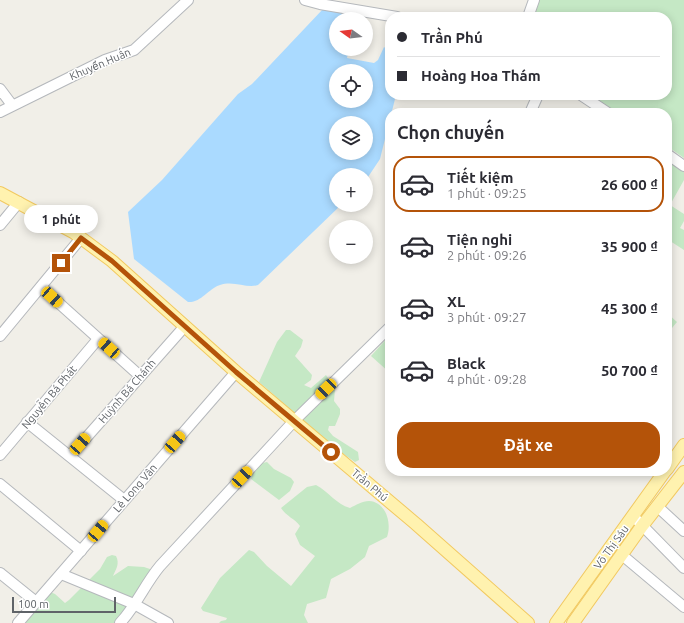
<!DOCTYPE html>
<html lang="vi">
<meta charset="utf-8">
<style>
body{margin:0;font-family:Ubuntu,sans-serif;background:#f7f7f7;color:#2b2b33;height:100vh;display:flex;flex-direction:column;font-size:15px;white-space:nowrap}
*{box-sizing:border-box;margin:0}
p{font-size:13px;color:#7c7c81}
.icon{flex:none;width:22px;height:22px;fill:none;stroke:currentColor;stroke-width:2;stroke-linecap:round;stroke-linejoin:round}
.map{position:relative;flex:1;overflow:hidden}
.panel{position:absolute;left:385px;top:108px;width:287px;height:368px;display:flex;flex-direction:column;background:#fff;border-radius:16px;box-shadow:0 2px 10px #0003}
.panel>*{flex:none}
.top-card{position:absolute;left:385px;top:12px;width:287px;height:88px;border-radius:16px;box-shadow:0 2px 10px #0003;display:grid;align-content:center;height:88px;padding:0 12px;background:#fff}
.needle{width:26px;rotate:284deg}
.buttons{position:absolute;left:329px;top:12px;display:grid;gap:8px}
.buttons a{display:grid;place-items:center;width:44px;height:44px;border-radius:50%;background:#fff;box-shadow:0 2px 10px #0003;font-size:20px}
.scale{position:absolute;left:12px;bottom:10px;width:104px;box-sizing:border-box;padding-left:4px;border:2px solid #5f6368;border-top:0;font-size:11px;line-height:14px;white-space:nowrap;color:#5f6368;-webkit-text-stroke:3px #fff;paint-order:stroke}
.end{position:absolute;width:18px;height:18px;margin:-9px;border:5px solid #b45309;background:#fff;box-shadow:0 0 0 2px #fff}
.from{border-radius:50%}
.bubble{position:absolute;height:28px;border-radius:14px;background:#fff;box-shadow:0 2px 10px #0003;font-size:13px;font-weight:600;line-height:28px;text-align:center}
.car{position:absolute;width:12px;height:24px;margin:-12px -6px;border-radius:5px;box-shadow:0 0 3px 1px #0007;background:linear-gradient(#f5c518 24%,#345 0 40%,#f5c518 0 76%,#345 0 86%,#f5c518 0)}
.top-card b{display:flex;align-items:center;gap:14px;height:38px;font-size:15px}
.top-card b+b{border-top:1px solid #e1e1e2}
.top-card i{width:10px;height:10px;background:#2b2b33}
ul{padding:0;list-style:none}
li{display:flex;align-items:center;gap:12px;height:56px;margin:0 8px 6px;padding:0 4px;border:2px solid transparent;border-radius:16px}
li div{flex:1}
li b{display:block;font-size:15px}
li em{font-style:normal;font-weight:600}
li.selected{border-color:#b45309}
li>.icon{width:36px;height:36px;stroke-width:1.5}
h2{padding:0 12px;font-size:18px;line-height:48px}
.primary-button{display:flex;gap:8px;margin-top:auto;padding:8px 12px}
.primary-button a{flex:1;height:46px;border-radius:16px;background:#b45309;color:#fff;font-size:16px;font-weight:600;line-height:46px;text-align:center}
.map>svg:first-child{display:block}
.green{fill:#c5e8c5}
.water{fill:#aadaff;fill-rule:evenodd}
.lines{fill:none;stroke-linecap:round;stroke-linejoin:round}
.minor-casing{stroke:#b5b8bc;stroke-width:12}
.major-casing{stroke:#f2c960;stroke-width:14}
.minor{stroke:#fff;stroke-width:10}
.major{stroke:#fff2af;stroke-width:12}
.route{stroke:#b45309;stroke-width:5}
.labels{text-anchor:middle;stroke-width:3;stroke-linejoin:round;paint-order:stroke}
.street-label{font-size:11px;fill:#5f6368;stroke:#fff}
</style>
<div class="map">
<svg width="684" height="623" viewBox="0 0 684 623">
<rect width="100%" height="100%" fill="#f1efe8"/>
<g class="green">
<polygon points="534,0 684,0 684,158 667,146 667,113 617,113 591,95 667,95 667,17 528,17"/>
<polygon points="667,157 684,170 684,180 670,205 684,214 684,221 680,228 684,230 684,250 667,239"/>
<polygon points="667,313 677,322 667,334"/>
<path d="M286,330h4l13,10 -2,7 -6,9 17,19 -1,5 -7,5 7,3 15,-13 9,14 -1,12 6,8v5l-5,12h-6l-1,4 5,6 25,16 1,8 -4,2c-35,-23 -64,-53 -96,-80l18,-40z"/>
<polygon points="390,335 390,373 371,356"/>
<path d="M267,462l7,7 17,9 3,4 -4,9 -11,9 -28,-21c2,-8 7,-16 16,-17z"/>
<path d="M316,485c13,7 20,19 34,23 6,-3 12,-7 19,-7 17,1 23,22 18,36l-18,9 -4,11 -15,12 -19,10 -5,19 -19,6 -3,11 4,8h-89l2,-2 5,-1 1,-2 -24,-7 -2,-3 19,-30 29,-28 5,2 13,14 24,20 24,-30 -15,-11 -5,-11 5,-8c-5,-7 -14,-10 -19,-18l26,-21z"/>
<path d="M112,555l4,1c4,8 0,13 -3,20l15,-10 16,1 9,3 -27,53h-102l26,-31 5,2 10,9 4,-3 31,-31 7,-12z"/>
</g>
<path class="water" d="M323,9l38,5v5h-25v30h13l-2,9 27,5 4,-3 6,-13 6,5v43h6l-16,64 -14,21v-5h-30v30h5l-83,80c-11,4 -24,-5 -38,0 -12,4 -19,18 -32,17l-54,-43 -6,-47 34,-32 76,-86 14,-10zM336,71h30v30h-30zM336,123h30v30h-30z"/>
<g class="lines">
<g class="minor-casing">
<g id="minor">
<polyline points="305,0 320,4 397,17"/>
<polyline points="528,17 534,0"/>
<polyline points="0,89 12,105"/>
<polyline points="581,95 608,113"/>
<polyline points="0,112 105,60 134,50 188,0"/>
<polyline points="530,113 538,95"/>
<polyline points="667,154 684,166"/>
<polyline points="0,225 19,202"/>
<polyline points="41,287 140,376"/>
<polyline points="0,336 81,238"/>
<polyline points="27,422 124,500"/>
<polyline points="0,455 98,339"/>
<polyline points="70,456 185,326"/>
<polyline points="0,484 81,551"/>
<polyline points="658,507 684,531"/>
<polyline points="633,516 684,568"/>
<polyline points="622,555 684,607"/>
<polyline points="0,573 36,602"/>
<polyline points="61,574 134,604 168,623"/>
<polyline points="18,623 236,372"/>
<path d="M120,623c16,-17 25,-39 40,-57l134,-145 96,-94"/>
</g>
</g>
<g class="major-casing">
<g id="major">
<polyline points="0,193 73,232 112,261 236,372 416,524 528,623"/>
<polyline points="667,469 684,445"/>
<polyline points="556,623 665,471"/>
<polyline points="573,623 642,526 684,472"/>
</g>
</g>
<use href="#minor" class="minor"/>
<use href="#major" class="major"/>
</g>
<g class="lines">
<polyline class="route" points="61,263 81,238 112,261 236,372 331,452"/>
</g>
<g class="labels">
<g class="street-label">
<text transform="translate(100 64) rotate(-23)" y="4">Khuyển Huấn</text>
<text transform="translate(127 391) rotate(-49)" y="4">Huỳnh Bá Chánh</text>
<text transform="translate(49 397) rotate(-50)" y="4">Nguyễn Bá Phát</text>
<text transform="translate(370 485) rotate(40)" y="4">Trần Phú</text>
<text transform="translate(135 488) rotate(-49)" y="4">Lê Long Vân</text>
<text transform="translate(611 547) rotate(-54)" y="4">Võ Thị Sáu</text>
</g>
</g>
</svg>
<div class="buttons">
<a><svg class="needle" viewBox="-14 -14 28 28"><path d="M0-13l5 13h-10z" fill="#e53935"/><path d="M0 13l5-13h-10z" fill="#7c7c81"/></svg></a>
<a><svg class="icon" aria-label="locate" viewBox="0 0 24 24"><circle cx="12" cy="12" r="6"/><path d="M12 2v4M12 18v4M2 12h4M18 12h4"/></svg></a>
<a><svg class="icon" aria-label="layers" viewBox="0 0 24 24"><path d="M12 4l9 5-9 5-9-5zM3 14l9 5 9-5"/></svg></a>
<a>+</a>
<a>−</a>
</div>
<div class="scale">100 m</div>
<i class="end from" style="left:331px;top:452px"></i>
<i class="end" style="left:61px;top:263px"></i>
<div class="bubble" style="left:24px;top:205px;width:74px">1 phút</div>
<i class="car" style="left:52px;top:297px;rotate:132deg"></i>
<i class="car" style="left:109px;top:348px;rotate:312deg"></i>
<i class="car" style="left:326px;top:389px;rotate:226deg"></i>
<i class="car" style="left:175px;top:442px;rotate:41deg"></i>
<i class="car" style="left:80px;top:444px;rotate:41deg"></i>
<i class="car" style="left:242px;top:477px;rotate:43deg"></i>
<i class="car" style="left:98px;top:531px;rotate:40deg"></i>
<div class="top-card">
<b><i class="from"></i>Trần Phú</b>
<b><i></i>Hoàng Hoa Thám</b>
</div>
<section class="panel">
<h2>Chọn chuyến</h2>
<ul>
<li class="selected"><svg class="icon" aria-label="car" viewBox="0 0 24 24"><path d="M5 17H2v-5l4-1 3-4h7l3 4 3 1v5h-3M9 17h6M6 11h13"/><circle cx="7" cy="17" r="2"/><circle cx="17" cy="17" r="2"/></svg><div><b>Tiết kiệm</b><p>1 phút · 09:25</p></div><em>26 600 ₫</em></li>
<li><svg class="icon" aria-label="car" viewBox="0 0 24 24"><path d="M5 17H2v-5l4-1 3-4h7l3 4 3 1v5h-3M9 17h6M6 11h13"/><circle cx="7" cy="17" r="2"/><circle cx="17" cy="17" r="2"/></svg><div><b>Tiện nghi</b><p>2 phút · 09:26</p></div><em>35 900 ₫</em></li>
<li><svg class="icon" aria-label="car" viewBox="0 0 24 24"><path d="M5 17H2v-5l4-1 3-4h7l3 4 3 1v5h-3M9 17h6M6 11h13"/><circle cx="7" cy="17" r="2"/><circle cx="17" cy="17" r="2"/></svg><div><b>XL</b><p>3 phút · 09:27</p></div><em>45 300 ₫</em></li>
<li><svg class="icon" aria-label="car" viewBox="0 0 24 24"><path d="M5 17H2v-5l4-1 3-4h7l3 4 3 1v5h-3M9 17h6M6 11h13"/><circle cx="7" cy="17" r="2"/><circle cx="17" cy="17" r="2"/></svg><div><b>Black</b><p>4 phút · 09:28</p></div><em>50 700 ₫</em></li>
</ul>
<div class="primary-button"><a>Đặt xe</a></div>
</section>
</div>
